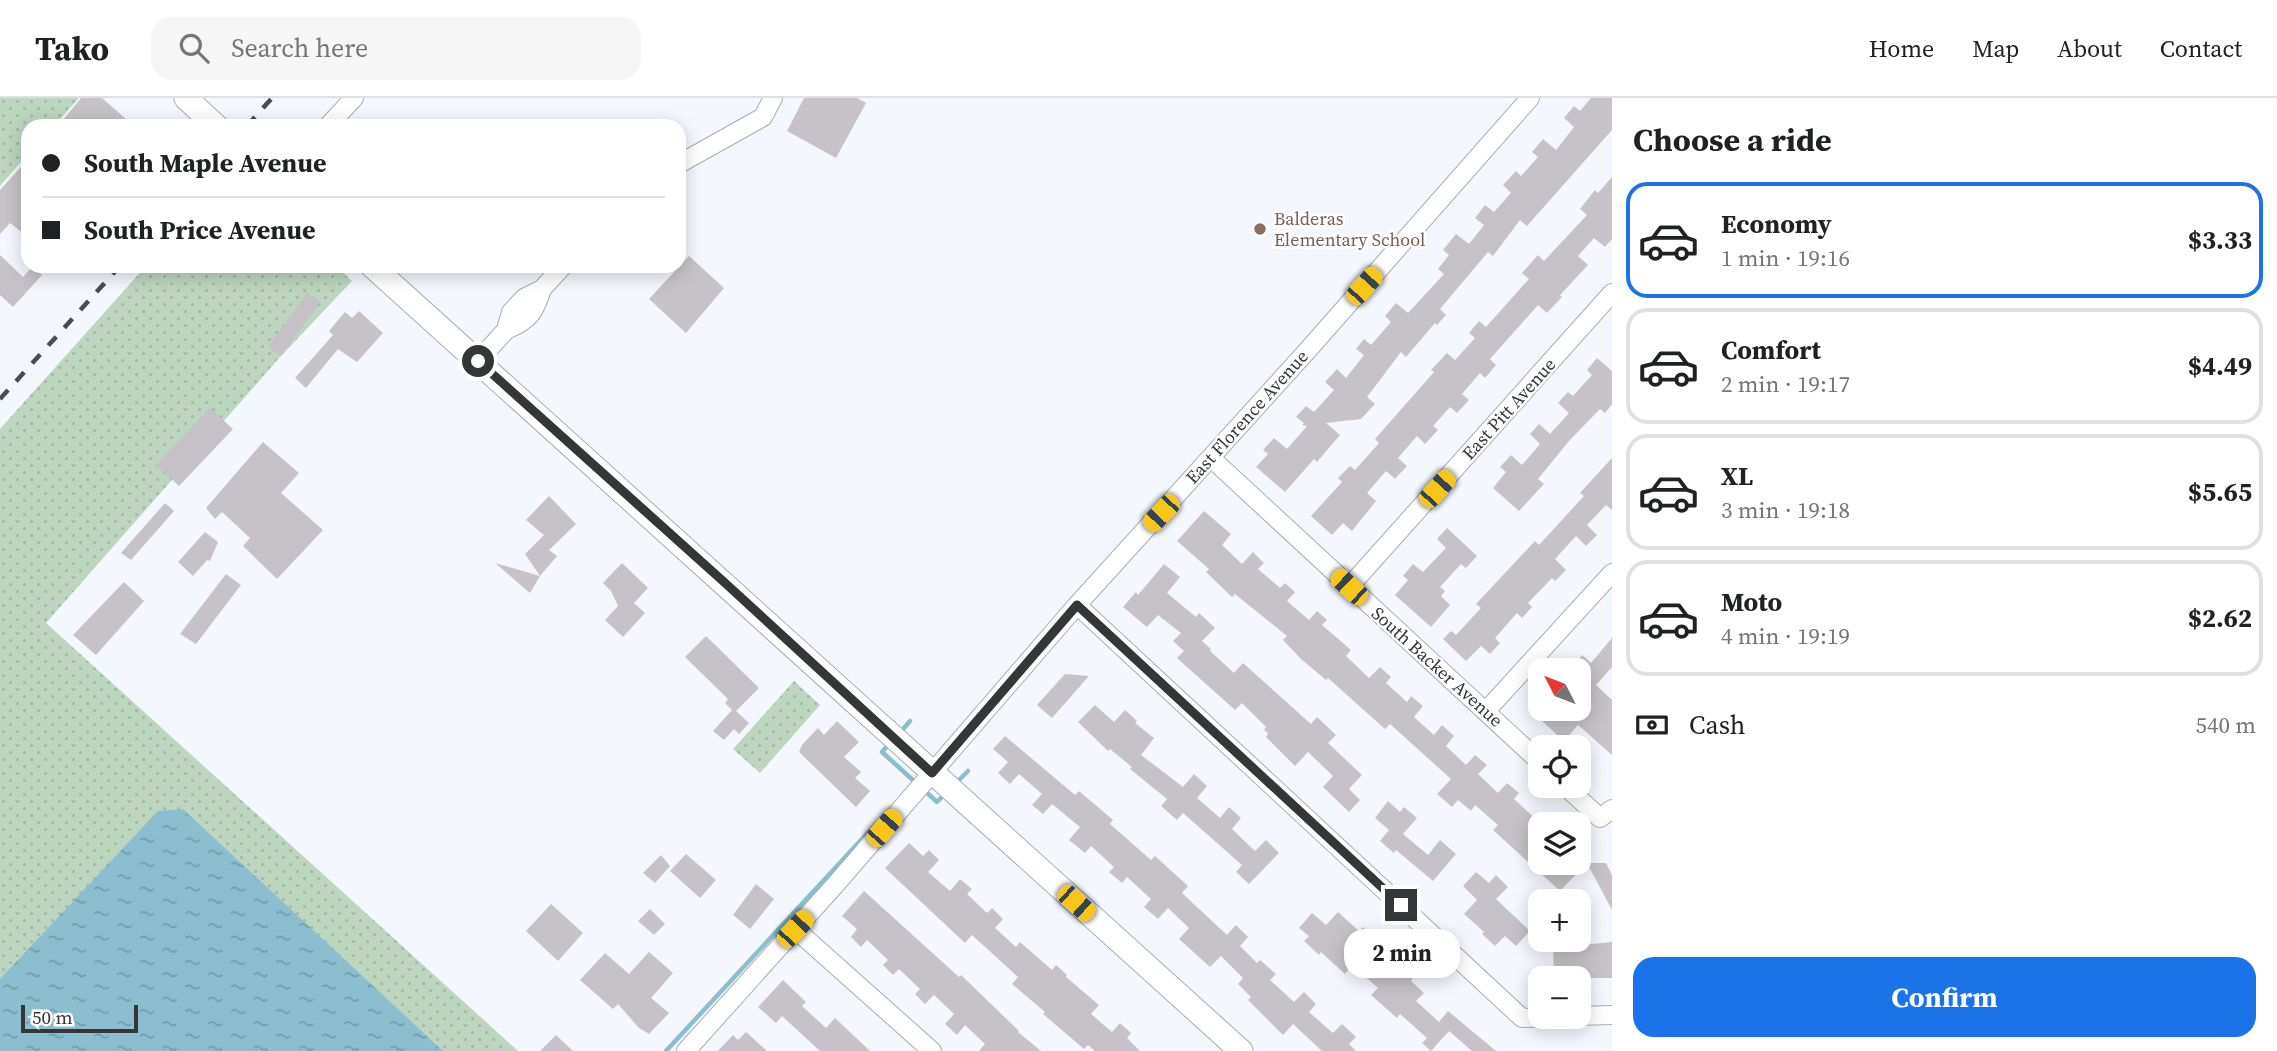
<!DOCTYPE html>
<meta charset="utf-8">
<style>
body{margin:0;font-family:"Source Serif 4",serif;background:#f6f6f6;color:#202124;height:100vh;display:flex;flex-direction:column;font-size:26px;white-space:nowrap}
*{box-sizing:border-box;margin:0}
p{font-size:23px;color:#757577}
.icon{flex:none;width:38px;height:38px;fill:none;stroke:currentColor;stroke-width:2;stroke-linecap:round;stroke-linejoin:round}
.map{position:relative;flex:1;overflow:hidden}
.sheet{display:flex;flex-direction:column;background:#fff;width:665px}
.sheet>*{flex:none}
.top-card{position:absolute;left:21px;top:21px;width:665px;height:154px;border-radius:21px;box-shadow:0 4px 18px #0003;display:grid;align-content:center;height:154px;padding:0 21px;background:#fff}
.needle{width:46px;rotate:312deg}
.tools{position:absolute;left:1528px;top:560px;display:grid;gap:14px}
.tools a{display:grid;place-items:center;width:63px;height:63px;border-radius:14px;background:#fff;box-shadow:0 4px 18px #0003;font-size:35px}
.scale{position:absolute;left:21px;bottom:18px;width:117px;box-sizing:border-box;padding-left:7px;border:4px solid #343638;border-top:0;font-size:19px;line-height:24px;white-space:nowrap;color:#343638;-webkit-text-stroke:5px #fff;paint-order:stroke}
.end{position:absolute;width:32px;height:32px;margin:-16px;border:9px solid #343638;background:#fff;box-shadow:0 0 0 4px #fff}
.from{border-radius:50%}
.bubble{position:absolute;height:49px;border-radius:21px;background:#fff;box-shadow:0 4px 18px #0003;font-size:23px;font-weight:700;line-height:49px;text-align:center}
.car{position:absolute;width:21px;height:42px;margin:-21px -10px;border-radius:9px;box-shadow:0 0 5px 2px #0007;background:linear-gradient(#f5c518 24%,#345 0 40%,#f5c518 0 76%,#345 0 86%,#f5c518 0)}
.top-card b{display:flex;align-items:center;gap:24px;height:66px;font-size:26px}
.top-card b+b{border-top:2px solid #e0e0e0}
.top-card i{width:18px;height:18px;background:#202124}
ul{padding:0;list-style:none}
li{display:flex;align-items:center;gap:21px;height:116px;margin:0 14px 10px;padding:0 7px;border:4px solid #e0e0e0;border-radius:21px}
li div{flex:1}
li b{display:block;font-size:26px}
li em{font-style:normal;font-weight:700}
li.current{border-color:#1a73e8}
li>.icon{width:63px;height:63px;stroke-width:1.5}
h2{padding:0 21px;font-size:32px;line-height:84px}
.pay{display:flex;align-items:center;gap:18px;height:77px;padding:0 21px;font-size:26px}
.pay p{margin-inline-start:auto}
.cta{display:flex;gap:14px;margin-top:auto;padding:14px 21px}
.cta a{flex:1;height:80px;border-radius:21px;background:#1a73e8;color:#fff;font-size:28px;font-weight:700;line-height:80px;text-align:center}
header{display:flex;align-items:center;gap:42px;box-sizing:border-box;height:98px;padding:0 35px;background:#fff;border-bottom:2px solid #e0e0e0}
header strong{font-size:33px}
nav{display:flex;gap:38px;margin-inline-start:auto;font-size:24px}
.search{width:490px;height:63px;background:#f6f6f6;display:flex;align-items:center;gap:18px;box-sizing:border-box;padding:0 24px;border-radius:21px;color:#757577;font-size:26px}
main{display:flex;flex:1;min-height:0}
.map>svg:first-child{display:block}
.grass{fill:url(#grass-dots)}
.water{fill:url(#water-ripples)}
.lines{fill:none;stroke-linecap:round;stroke-linejoin:round}
.stream{stroke:#8bbfd0;stroke-width:4.5}
.building{fill:#c6c2c7}
.minor-casing{stroke:#a9adb2;stroke-width:20}
.major-casing{stroke:#a9adb2;stroke-width:25}
.minor{stroke:#fff;stroke-width:18}
.major{stroke:#fff;stroke-width:23}
.rail{stroke:#4a4c4f;stroke-width:4.5;stroke-dasharray:12 12;stroke-linecap:butt}
.route{stroke:#343638;stroke-width:9}
.education-dot{fill:#8d6e63;stroke:#fff;stroke-width:2.5}
.labels{text-anchor:middle;stroke-width:5;stroke-linejoin:round;paint-order:stroke}
.education-label{font-size:18px;fill:#785e54;stroke:#fff;text-anchor:start}
.street-label{font-size:18px;fill:#343638;stroke:#fff}
</style>
<header>
<strong>Tako</strong>
<div class="search"><svg class="icon" aria-label="search" viewBox="0 0 24 24"><circle cx="10" cy="10" r="6"/><path d="M15 15l6 6"/></svg>Search here</div>
<nav><a>Home</a><a>Map</a><a>About</a><a>Contact</a></nav>
</header>
<main>
<div class="map">
<svg width="1612" height="953" viewBox="0 0 1612 953">
<defs>
<pattern id="grass-dots" width="8" height="8" patternUnits="userSpaceOnUse" patternTransform="scale(1.75)"><rect width="8" height="8" fill="#bdd6bf"/><path d="M2 2h.1M6 6h.1" fill="none" stroke="#a3b8a5" stroke-width="1.8" stroke-linecap="round"/></pattern>
<pattern id="water-ripples" width="26" height="14" patternUnits="userSpaceOnUse" patternTransform="scale(1.75)"><rect width="26" height="14" fill="#8bbfd0"/><path d="M2 4q2-2 4 0t4 0M15 11q2-2 4 0t4 0" fill="none" stroke="#729caa"/></pattern>
</defs>
<rect width="100%" height="100%" fill="#f4f8fe"/>
<g class="grass">
<polygon points="0,0 79,0 54,28 28,28 28,56 0,88"/>
<polygon points="146,168 336,168 352,183 281,258 46,525 518,953 0,953 0,331"/>
<polygon points="794,583 820,607 760,675 733,651"/>
</g>
<polygon class="water" points="183,711 443,953 0,953 0,881 158,713"/>
<g class="lines">
<g class="stream">
<polyline points="899,636 910,623"/>
<polyline points="890,645 882,654 915,684 914,685"/>
<polyline points="956,685 968,673"/>
<polyline points="923,691 937,704 945,696"/>
<polyline points="666,953 886,715"/>
</g>
</g>
<g class="building">
<polygon points="81,0 102,0 134,28 58,28"/>
<polygon points="804,0 857,0 866,5 836,60 787,33"/>
<polygon points="1591,0 1612,0 1612,32 1527,128 1520,122 1493,158 1488,154 1440,211 1446,217 1437,227 1435,225 1406,259 1401,254 1367,299 1375,306 1361,321 1326,325 1340,337 1317,364 1314,361 1285,394 1256,369 1268,356 1263,352 1274,340 1287,351 1307,328 1302,327 1304,325 1296,319 1306,308 1314,314 1334,292 1325,284 1337,271 1346,280 1364,257 1356,251 1364,241 1371,247 1391,224 1385,218 1396,205 1408,215 1444,176 1438,171 1449,157 1443,152 1456,136 1469,146 1484,127 1475,120 1485,107 1494,114 1511,95 1503,87 1516,73 1521,78 1538,59 1532,54 1543,41 1556,52 1574,29 1564,20 1574,8 1580,13"/>
<polygon points="28,61 28,139 10,125 0,136 0,92"/>
<polygon points="1612,79 1612,141 1605,149 1594,140 1578,158 1588,167 1560,197 1562,199 1547,215 1538,207 1490,261 1496,267 1485,280 1480,275 1462,296 1469,302 1457,315 1450,309 1433,328 1438,332 1425,346 1417,338 1398,360 1407,368 1395,381 1386,373 1367,395 1376,403 1352,433 1343,425 1332,437 1311,418 1342,384 1338,380 1350,368 1355,372 1379,345 1375,341 1434,274 1431,272 1447,255 1455,262 1475,240 1469,235 1479,223 1486,229 1529,181 1522,175 1538,157 1544,163 1587,117 1580,111 1595,92 1598,95"/>
<polygon points="0,157 23,179 33,168 42,177 13,209 0,197"/>
<polygon points="689,158 724,190 686,235 649,201"/>
<polygon points="307,195 320,204 281,258 268,249"/>
<polygon points="359,213 383,235 357,264 338,251 306,290 295,280 333,237 329,233 345,214 352,220"/>
<polygon points="1597,260 1612,273 1612,306 1605,315 1600,311 1569,343 1538,381 1544,386 1519,413 1493,390 1506,374 1500,369 1511,357 1522,367 1540,346 1530,336 1539,326 1550,336 1569,315 1558,305 1568,294 1573,298 1592,277 1587,272"/>
<polygon points="210,310 233,331 179,388 156,367"/>
<polygon points="263,344 299,375 281,395 323,432 277,481 243,448 250,440 222,414 215,421 206,410"/>
<polygon points="1612,360 1612,412 1606,407 1587,427 1597,437 1586,448 1576,438 1555,461 1566,472 1555,483 1552,480 1528,505 1532,509 1522,520 1517,515 1495,540 1500,545 1490,556 1481,548 1466,563 1443,541 1451,533 1456,537 1481,510 1476,506 1535,443 1539,447 1584,398 1580,395"/>
<polygon points="549,398 576,426 549,452 557,458 540,478 525,456 544,437 526,422"/>
<polygon points="165,405 174,413 131,462 121,455"/>
<polygon points="1204,413 1231,436 1222,447 1242,466 1253,454 1264,465 1258,471 1280,490 1285,485 1295,494 1287,503 1309,522 1317,513 1327,522 1322,527 1351,552 1346,558 1369,580 1380,569 1391,579 1386,585 1407,604 1411,598 1423,608 1414,619 1434,637 1442,627 1454,638 1446,648 1466,667 1475,657 1487,667 1478,676 1498,695 1507,685 1519,695 1514,701 1540,725 1540,765 1587,765 1560,793 1493,732 1498,727 1475,707 1471,713 1458,702 1452,709 1437,696 1451,681 1390,626 1385,631 1328,580 1326,582 1301,561 1283,542 1287,538 1235,496 1232,499 1206,474 1209,471 1177,443"/>
<polygon points="1447,430 1477,458 1466,470 1461,466 1440,489 1445,493 1441,498 1450,507 1431,529 1395,497 1408,482 1403,478 1413,466 1423,474 1446,450 1437,441"/>
<polygon points="205,434 218,444 210,463 207,462 193,478 178,464"/>
<polygon points="495,465 540,478 530,495"/>
<polygon points="622,465 648,490 634,505 645,515 623,539 605,522 618,508 611,493 603,485"/>
<polygon points="1164,466 1180,479 1167,495 1196,519 1199,515 1215,530 1202,543 1211,551 1210,553 1234,575 1243,565 1311,626 1317,619 1336,637 1328,645 1362,677 1349,691 1360,702 1349,714 1323,689 1333,678 1308,654 1295,668 1266,639 1268,635 1264,632 1266,629 1242,605 1235,612 1177,560 1184,553 1173,543 1181,535 1158,517 1147,529 1123,509 1136,494 1138,497"/>
<polygon points="226,476 241,487 196,546 180,536"/>
<polygon points="124,484 144,503 96,557 73,537"/>
<polygon points="706,538 759,590 736,613 749,625 739,636 734,631 724,642 713,633 732,612 725,605 728,601 685,559"/>
<polygon points="1612,540 1612,569 1596,587 1612,602 1612,657 1578,627 1564,643 1542,623 1553,611 1578,611 1578,572 1572,569 1582,557 1591,565"/>
<polygon points="1065,576 1089,578 1052,620 1037,607"/>
<polygon points="1095,607 1114,624 1125,612 1137,623 1135,625 1154,640 1141,657 1183,689 1194,676 1207,688 1197,700 1220,720 1229,709 1241,720 1232,731 1255,753 1266,742 1279,755 1249,786 1236,774 1242,767 1183,715 1177,722 1161,708 1167,701 1130,671 1132,669 1110,651 1108,653 1078,624"/>
<polygon points="837,623 859,644 844,659 861,674 855,680 870,693 856,709 799,654 802,647 818,630 824,637"/>
<polygon points="1005,638 1075,697 1079,693 1113,722 1110,726 1151,762 1155,758 1188,788 1182,795 1227,837 1236,827 1248,839 1240,848 1257,865 1260,862 1276,876 1270,882 1294,904 1304,894 1316,906 1309,914 1333,935 1342,926 1356,939 1349,946 1356,953 1322,953 1293,926 1283,937 1248,902 1251,899 1238,886 1243,880 1221,858 1210,869 1179,841 1189,830 1168,810 1158,821 1144,809 1151,801 1127,779 1122,785 1109,774 1114,769 1091,748 1085,755 1069,742 1080,729 1052,706 1043,716 1032,707 1042,696 1019,676 1010,686 998,675 1008,664 993,651"/>
<polygon points="1388,703 1400,714 1404,709 1417,720 1403,736 1428,757 1440,742 1456,756 1433,783 1396,752 1394,755 1380,743 1389,732 1375,720"/>
<polygon points="909,745 923,758 929,752 939,762 928,774 950,793 960,781 972,791 967,796 987,815 992,810 1003,821 995,830 1016,849 1020,844 1052,872 1056,867 1067,877 1066,879 1099,907 1091,916 1112,934 1120,925 1131,935 1127,940 1140,953 1095,953 1088,947 1084,951 1043,916 1045,914 1012,886 1018,879 972,837 965,845 885,770"/>
<polygon points="686,756 716,782 700,800 670,773"/>
<polygon points="661,757 670,768 655,785 643,775"/>
<polygon points="1587,765 1606,765 1612,777 1612,812"/>
<polygon points="1476,774 1489,785 1496,777 1508,789 1496,801 1530,833 1516,848 1505,838 1495,848 1482,836 1484,834 1464,816 1477,802 1463,788"/>
<polygon points="756,786 774,801 750,831 733,817"/>
<polygon points="864,793 959,879 961,877 1019,933 1018,934 1041,953 979,953 985,946 965,927 957,937 945,926 954,916 934,897 925,906 915,896 920,891 899,871 893,877 883,867 888,862 867,842 861,849 851,839 857,831 842,818"/>
<polygon points="551,806 583,835 558,863 526,833"/>
<polygon points="650,811 665,826 654,837 638,823"/>
<polygon points="1338,814 1359,833 1363,829 1374,839 1364,850 1391,874 1398,867 1413,880 1411,883 1424,895 1416,903 1439,924 1448,913 1496,953 1472,953 1449,933 1431,953 1422,945 1427,940 1400,916 1397,920 1371,897 1378,890 1352,867 1345,876 1321,854 1319,857 1304,843 1309,838 1299,830 1312,815 1326,827"/>
<polygon points="1612,844 1612,880 1554,880 1553,846 1581,847"/>
<polygon points="649,854 673,875 651,900 669,915 649,936 639,930 618,906 613,911 580,882 605,855 629,876"/>
<polygon points="783,882 806,904 802,908 826,930 835,920 870,953 820,953 782,918 776,925 758,909"/>
<polygon points="746,934 767,953 718,953 733,937 738,942"/>
<polygon points="556,937 573,953 540,953"/>
</g>
<g class="lines">
<g class="minor-casing">
<g id="minor">
<polyline points="328,28 354,0"/>
<polyline points="679,66 763,19 773,0"/>
<path d="M506,232c23,-9 29,-18 36,-41"/>
<polyline points="478,263 506,232 511,214 524,200 542,191 563,168"/>
<polyline points="1211,360 1540,664"/>
<polyline points="1349,489 1612,195"/>
<polyline points="1077,507 1522,920 1552,919"/>
<polyline points="1486,613 1612,475"/>
<polyline points="1565,688 1600,720 1612,711"/>
<polyline points="795,831 932,953"/>
<polyline points="1578,918 1612,917"/>
<polyline points="686,953 836,786 1077,507 1307,253 1530,0"/>
</g>
</g>
<g class="major-casing">
<g id="major">
<polyline points="186,0 216,28"/>
<polyline points="372,168 1241,953"/>
</g>
</g>
<use href="#minor" class="minor"/>
<use href="#major" class="major"/>
<g class="rail">
<polyline points="247,28 272,0"/>
<polyline points="0,301 120,168"/>
</g>
</g>
<g class="lines">
<polyline class="route" points="478,263 724,484 932,675 1077,507 1401,807"/>
</g>
<circle class="education-dot" cx="1260" cy="131" r="7"/>
<g class="labels">
<g class="education-label">
<text x="1274" y="127">Balderas<tspan x="1274" dy="21">Elementary School</tspan></text>
</g>
<g class="street-label">
<text transform="translate(1509 311) rotate(-48)" y="6">East Pitt Avenue</text>
<text transform="translate(1247 319) rotate(-48)" y="6">East Florence Avenue</text>
<text transform="translate(1437 569) rotate(42)" y="6">South Backer Avenue</text>
</g>
</g>
</svg>
<div class="tools">
<a><svg class="needle" viewBox="-14 -14 28 28"><path d="M0-13l5 13h-10z" fill="#e53935"/><path d="M0 13l5-13h-10z" fill="#757577"/></svg></a>
<a><svg class="icon" aria-label="locate" viewBox="0 0 24 24"><circle cx="12" cy="12" r="6"/><path d="M12 2v4M12 18v4M2 12h4M18 12h4"/></svg></a>
<a><svg class="icon" aria-label="layers" viewBox="0 0 24 24"><path d="M12 4l9 5-9 5-9-5zM3 14l9 5 9-5"/></svg></a>
<a>+</a>
<a>−</a>
</div>
<div class="scale">50 m</div>
<i class="end from" style="left:478px;top:263px"></i>
<i class="end" style="left:1401px;top:807px"></i>
<div class="bubble" style="left:1344px;top:831px;width:116px">2 min</div>
<i class="car" style="left:1364px;top:188px;rotate:42deg"></i>
<i class="car" style="left:1437px;top:391px;rotate:42deg"></i>
<i class="car" style="left:1161px;top:415px;rotate:223deg"></i>
<i class="car" style="left:1349px;top:489px;rotate:313deg"></i>
<i class="car" style="left:884px;top:730px;rotate:41deg"></i>
<i class="car" style="left:1076px;top:805px;rotate:132deg"></i>
<i class="car" style="left:795px;top:831px;rotate:43deg"></i>
<div class="top-card">
<b><i class="from"></i>South Maple Avenue</b>
<b><i></i>South Price Avenue</b>
</div>
</div>
<section class="sheet">
<h2>Choose a ride</h2>
<ul>
<li class="current"><svg class="icon" aria-label="car" viewBox="0 0 24 24"><path d="M5 17H2v-5l4-1 3-4h7l3 4 3 1v5h-3M9 17h6M6 11h13"/><circle cx="7" cy="17" r="2"/><circle cx="17" cy="17" r="2"/></svg><div><b>Economy</b><p>1 min · 19:16</p></div><em>$3.33</em></li>
<li><svg class="icon" aria-label="car" viewBox="0 0 24 24"><path d="M5 17H2v-5l4-1 3-4h7l3 4 3 1v5h-3M9 17h6M6 11h13"/><circle cx="7" cy="17" r="2"/><circle cx="17" cy="17" r="2"/></svg><div><b>Comfort</b><p>2 min · 19:17</p></div><em>$4.49</em></li>
<li><svg class="icon" aria-label="car" viewBox="0 0 24 24"><path d="M5 17H2v-5l4-1 3-4h7l3 4 3 1v5h-3M9 17h6M6 11h13"/><circle cx="7" cy="17" r="2"/><circle cx="17" cy="17" r="2"/></svg><div><b>XL</b><p>3 min · 19:18</p></div><em>$5.65</em></li>
<li><svg class="icon" aria-label="car" viewBox="0 0 24 24"><path d="M5 17H2v-5l4-1 3-4h7l3 4 3 1v5h-3M9 17h6M6 11h13"/><circle cx="7" cy="17" r="2"/><circle cx="17" cy="17" r="2"/></svg><div><b>Moto</b><p>4 min · 19:19</p></div><em>$2.62</em></li>
</ul>
<div class="pay"><svg class="icon" aria-label="cash" viewBox="0 0 24 24"><path d="M3 7h18v10H3z"/><circle cx="12" cy="12" r="2"/></svg>Cash<p>540 m</p></div>
<div class="cta"><a>Confirm</a></div>
</section>
</main>
